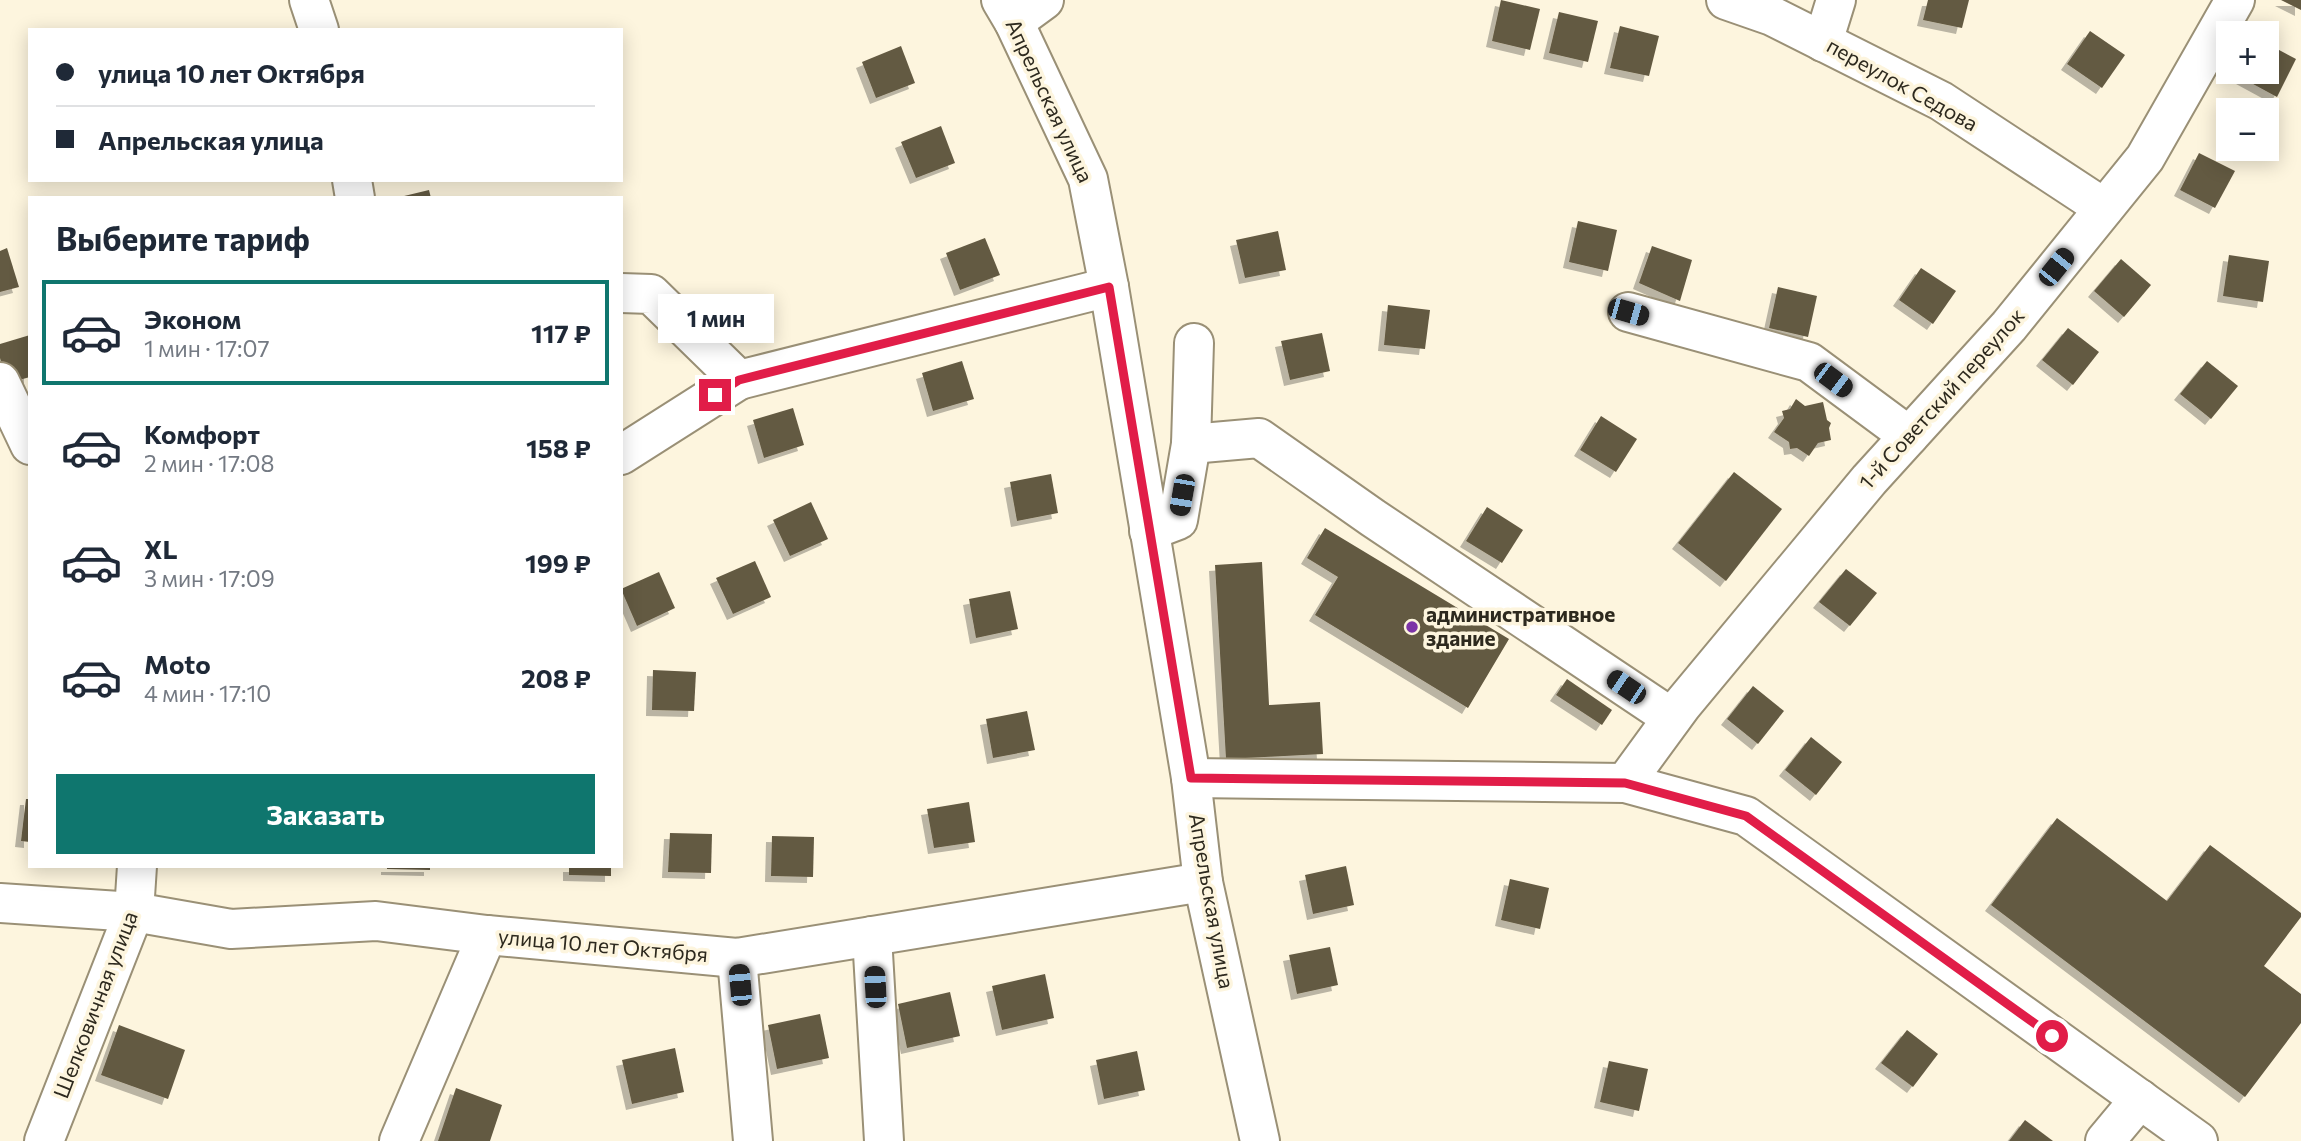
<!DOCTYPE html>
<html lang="ru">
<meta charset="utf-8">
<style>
body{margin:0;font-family:Commissioner,sans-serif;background:#f6f6f7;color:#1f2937;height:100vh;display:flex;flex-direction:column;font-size:26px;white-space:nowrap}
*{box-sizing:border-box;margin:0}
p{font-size:23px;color:#747a83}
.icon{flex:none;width:38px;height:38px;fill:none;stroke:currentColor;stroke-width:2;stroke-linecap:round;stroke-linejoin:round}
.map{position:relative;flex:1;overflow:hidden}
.details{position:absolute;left:28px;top:196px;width:595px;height:672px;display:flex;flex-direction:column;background:#fff;border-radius:0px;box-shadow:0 4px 18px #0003}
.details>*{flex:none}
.guide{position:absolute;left:28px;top:28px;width:595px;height:154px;border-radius:0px;box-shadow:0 4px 18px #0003;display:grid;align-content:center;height:154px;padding:0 28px;background:#fff}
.tools{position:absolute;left:2216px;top:21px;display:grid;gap:14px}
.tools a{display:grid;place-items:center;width:63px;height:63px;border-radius:0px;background:#fff;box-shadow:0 4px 18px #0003;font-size:35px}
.end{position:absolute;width:32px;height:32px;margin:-16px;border:9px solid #e11d48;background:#fff;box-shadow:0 0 0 4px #fff}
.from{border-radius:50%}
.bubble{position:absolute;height:49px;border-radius:0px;background:#fff;box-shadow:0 4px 18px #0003;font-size:23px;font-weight:700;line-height:49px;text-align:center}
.car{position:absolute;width:21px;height:42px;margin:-21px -10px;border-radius:9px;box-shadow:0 0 5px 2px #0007;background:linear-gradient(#222 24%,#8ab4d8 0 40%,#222 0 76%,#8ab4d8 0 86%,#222 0)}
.guide b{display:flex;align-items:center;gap:24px;height:66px;font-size:26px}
.guide b+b{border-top:2px solid #e0e1e3}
.guide i{width:18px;height:18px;background:#1f2937}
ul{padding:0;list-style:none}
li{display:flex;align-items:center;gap:21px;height:105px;margin:0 14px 10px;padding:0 14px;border:4px solid transparent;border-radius:0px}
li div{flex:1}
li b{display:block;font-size:26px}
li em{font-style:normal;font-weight:700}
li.current{border-color:#0f766e}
li>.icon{width:63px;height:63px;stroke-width:1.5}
h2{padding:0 28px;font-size:32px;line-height:84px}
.action{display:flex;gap:14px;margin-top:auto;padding:14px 28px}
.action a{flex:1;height:80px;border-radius:0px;background:#0f766e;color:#fff;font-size:28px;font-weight:700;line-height:80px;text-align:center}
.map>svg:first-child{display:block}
.building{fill:#645a42;filter:url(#shadow)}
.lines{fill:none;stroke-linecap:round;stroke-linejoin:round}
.minor-casing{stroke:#9a9076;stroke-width:42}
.minor{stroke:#fff;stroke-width:38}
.route{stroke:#e11d48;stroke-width:9}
.poi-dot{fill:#7c34a7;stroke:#fdf5de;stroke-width:2.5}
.labels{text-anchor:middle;stroke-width:7;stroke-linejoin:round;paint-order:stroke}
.street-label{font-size:21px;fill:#2d291e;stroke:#fdf5de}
.poi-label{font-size:21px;font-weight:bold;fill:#2d291e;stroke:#fdf5de;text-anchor:start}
</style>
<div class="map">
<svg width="2301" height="1141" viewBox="0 0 2301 1141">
<defs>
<filter id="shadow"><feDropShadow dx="-6" dy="6" stdDeviation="0" flood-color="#0004"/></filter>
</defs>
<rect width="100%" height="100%" fill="#fdf5de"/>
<g class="building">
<polygon points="1501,0 1540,9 1530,50 1492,41"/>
<polygon points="1928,0 1969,0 1962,28 1923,20"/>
<polygon points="2281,0 2301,0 2301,10"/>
<polygon points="1559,12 1598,21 1588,62 1549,53"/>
<polygon points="1620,26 1659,36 1649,76 1610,68"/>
<polygon points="2090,31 2125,55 2102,88 2067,64"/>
<polygon points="2266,43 2296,59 2277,97 2242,78 2245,72 2266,72"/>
<polygon points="901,46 915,83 876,98 862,62"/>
<polygon points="941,126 955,163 916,178 901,142"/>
<polygon points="2199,153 2235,171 2215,208 2180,190"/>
<polygon points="429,190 431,198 400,198 400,197"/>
<polygon points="1578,221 1617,230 1608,271 1569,262"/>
<polygon points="1278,231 1286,270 1245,278 1236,240"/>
<polygon points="985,238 1000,275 960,290 946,253"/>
<polygon points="1652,246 1692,260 1680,301 1639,283"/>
<polygon points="7,248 19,287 0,292 0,251"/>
<polygon points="2229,255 2269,261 2263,302 2223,296"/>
<polygon points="2121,259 2151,285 2124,317 2094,291"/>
<polygon points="1921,268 1956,291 1933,324 1899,300"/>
<polygon points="1778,287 1817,296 1808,337 1769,328"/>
<polygon points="1388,305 1430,310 1425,349 1384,345"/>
<polygon points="2068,328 2099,352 2073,385 2042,360"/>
<polygon points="1322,333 1330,371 1290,380 1281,341"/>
<polygon points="30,335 30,377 8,383 0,358 0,344"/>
<polygon points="962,361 974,399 933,411 922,373"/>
<polygon points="2207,361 2238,386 2211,419 2180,394"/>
<polygon points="1796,399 1805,406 1823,402 1827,420 1831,423 1829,428 1831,440 1818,443 1809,456 1797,448 1790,449 1789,442 1774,432 1784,418 1782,411 1790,409"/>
<polygon points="793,408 804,445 764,458 753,420"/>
<polygon points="1601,416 1637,439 1616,472 1580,450"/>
<polygon points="1734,472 1782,509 1726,581 1678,543"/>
<polygon points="1051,474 1058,513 1017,521 1010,482"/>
<polygon points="811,502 828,539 790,556 773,520"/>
<polygon points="1487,507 1523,530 1502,563 1466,541"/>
<polygon points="1325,528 1509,639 1468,708 1315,615 1338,577 1307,558"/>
<polygon points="755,561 771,597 733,614 716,578"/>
<polygon points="1262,562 1269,705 1320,702 1323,754 1226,759 1215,565"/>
<polygon points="1846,569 1877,593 1850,626 1819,602"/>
<polygon points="659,572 675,608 637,626 621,589"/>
<polygon points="1010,591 1018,629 976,638 969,599"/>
<polygon points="653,670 696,672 694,711 652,710"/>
<polygon points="1567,679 1612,710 1602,725 1556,695"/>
<polygon points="1753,686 1784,711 1758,744 1727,719"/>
<polygon points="1027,711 1035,750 993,758 986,719"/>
<polygon points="1811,737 1842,762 1816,795 1785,770"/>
<polygon points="26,799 30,799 30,842 21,841"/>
<polygon points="969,802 975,842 934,848 927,809"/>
<polygon points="2057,818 2167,901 2210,845 2301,913 2301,917 2264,966 2301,994 2301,1023 2245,1097 1991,905"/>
<polygon points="670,833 712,834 711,873 668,872"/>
<polygon points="772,836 814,837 813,877 771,876"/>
<polygon points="387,866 430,866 430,870 387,869"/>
<polygon points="569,866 611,866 611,876 569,875"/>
<polygon points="1346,866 1354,905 1313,914 1305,875"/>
<polygon points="1510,879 1549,888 1540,929 1501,920"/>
<polygon points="1330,947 1338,985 1297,994 1289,955"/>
<polygon points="1045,974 1054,1018 1002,1030 992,986"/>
<polygon points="950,992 960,1036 907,1048 898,1004"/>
<polygon points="820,1014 829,1058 777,1069 768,1025"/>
<polygon points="119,1025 185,1050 168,1099 101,1075"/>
<polygon points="1907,1030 1938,1054 1913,1087 1881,1063"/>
<polygon points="675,1048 684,1092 632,1104 622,1060"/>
<polygon points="1137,1051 1145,1090 1104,1099 1096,1060"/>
<polygon points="1609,1061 1648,1069 1639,1111 1600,1102"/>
<polygon points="456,1088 502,1105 490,1141 438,1141"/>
<polygon points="2025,1120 2053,1141 2009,1141"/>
</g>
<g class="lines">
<g class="minor-casing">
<g id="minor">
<polyline points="309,0 319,30"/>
<polyline points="1001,0 1014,22 1088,179 1109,287 1191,778 1203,882 1260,1141"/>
<polyline points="1726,0 1772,16 1941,101 2104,208"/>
<polyline points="1014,22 1044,0"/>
<polyline points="1823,42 1836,0"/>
<polyline points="352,180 355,198"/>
<polyline points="621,293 651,294 739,380 1109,287"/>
<polyline points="1628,312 1809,362 1909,436"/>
<polyline points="0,382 30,445"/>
<polyline points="1191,444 1259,438 1373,518 1672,718"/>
<polyline points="621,455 739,380"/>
<polyline points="1149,531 1178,520 1191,444 1194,343"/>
<polyline points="1191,778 1625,783 1746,816 2198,1141"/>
<polyline points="1625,783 1682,705 1869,480 2009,326 2145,158 2235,0"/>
<polyline points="0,903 134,912 231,929 376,921 487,935 737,958 1203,882"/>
<polyline points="872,936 884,1141"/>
<polyline points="737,958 753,1141"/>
<polyline points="44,1141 134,912 137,866"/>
<polyline points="399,1141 487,935"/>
<polyline points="2105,1141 2140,1099"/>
</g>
</g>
<use href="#minor" class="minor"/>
</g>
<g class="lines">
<polyline class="route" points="715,395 739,380 1109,287 1191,778 1625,783 1746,816 2052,1036"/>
</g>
<circle class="poi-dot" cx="1412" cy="627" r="7"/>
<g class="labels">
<g class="street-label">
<text transform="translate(1902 85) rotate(29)" y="7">переулок Седова</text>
<text transform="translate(1049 101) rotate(65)" y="7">Апрельская улица</text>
<text transform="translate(1942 399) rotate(-48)" y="7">1-й Советский переулок</text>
<text transform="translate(1211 901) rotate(80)" y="7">Апрельская улица</text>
<text transform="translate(603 946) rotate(5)" y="7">улица 10 лет Октября</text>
<text transform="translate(96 1005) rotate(-69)" y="7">Шелковичная улица</text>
</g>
<g class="poi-label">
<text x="1426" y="622">административное<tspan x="1426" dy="24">здание</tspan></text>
</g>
</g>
</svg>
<div class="tools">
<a>+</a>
<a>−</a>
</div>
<i class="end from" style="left:2052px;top:1036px"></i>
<i class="end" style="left:715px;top:395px"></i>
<div class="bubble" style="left:658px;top:294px;width:116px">1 мин</div>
<i class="car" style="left:2056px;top:267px;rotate:39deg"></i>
<i class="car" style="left:1628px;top:312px;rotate:106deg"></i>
<i class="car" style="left:1833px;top:380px;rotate:127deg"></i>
<i class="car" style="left:1182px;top:495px;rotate:190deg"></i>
<i class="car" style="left:1626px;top:687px;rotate:304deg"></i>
<i class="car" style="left:740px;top:985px;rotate:355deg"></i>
<i class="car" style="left:875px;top:987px;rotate:357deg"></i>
<div class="guide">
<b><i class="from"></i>улица 10 лет Октября</b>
<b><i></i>Апрельская улица</b>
</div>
<section class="details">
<h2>Выберите тариф</h2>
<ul>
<li class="current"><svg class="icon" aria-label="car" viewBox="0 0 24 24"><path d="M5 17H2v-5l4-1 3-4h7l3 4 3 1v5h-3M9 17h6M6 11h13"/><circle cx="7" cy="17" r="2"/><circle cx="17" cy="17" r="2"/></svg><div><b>Эконом</b><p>1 мин · 17:07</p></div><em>117 ₽</em></li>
<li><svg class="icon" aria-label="car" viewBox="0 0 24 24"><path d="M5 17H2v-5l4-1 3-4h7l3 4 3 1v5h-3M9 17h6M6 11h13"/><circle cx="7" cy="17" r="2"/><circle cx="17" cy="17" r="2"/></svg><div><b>Комфорт</b><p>2 мин · 17:08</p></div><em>158 ₽</em></li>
<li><svg class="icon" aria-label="car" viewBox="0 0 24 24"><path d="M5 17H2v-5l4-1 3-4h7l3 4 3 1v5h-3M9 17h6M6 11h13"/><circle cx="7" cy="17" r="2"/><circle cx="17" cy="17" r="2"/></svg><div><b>XL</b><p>3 мин · 17:09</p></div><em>199 ₽</em></li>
<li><svg class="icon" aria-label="car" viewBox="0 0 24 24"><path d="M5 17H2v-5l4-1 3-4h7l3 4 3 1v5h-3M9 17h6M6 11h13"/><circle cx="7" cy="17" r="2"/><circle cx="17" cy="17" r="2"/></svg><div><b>Moto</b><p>4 мин · 17:10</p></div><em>208 ₽</em></li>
</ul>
<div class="action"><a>Заказать</a></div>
</section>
</div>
